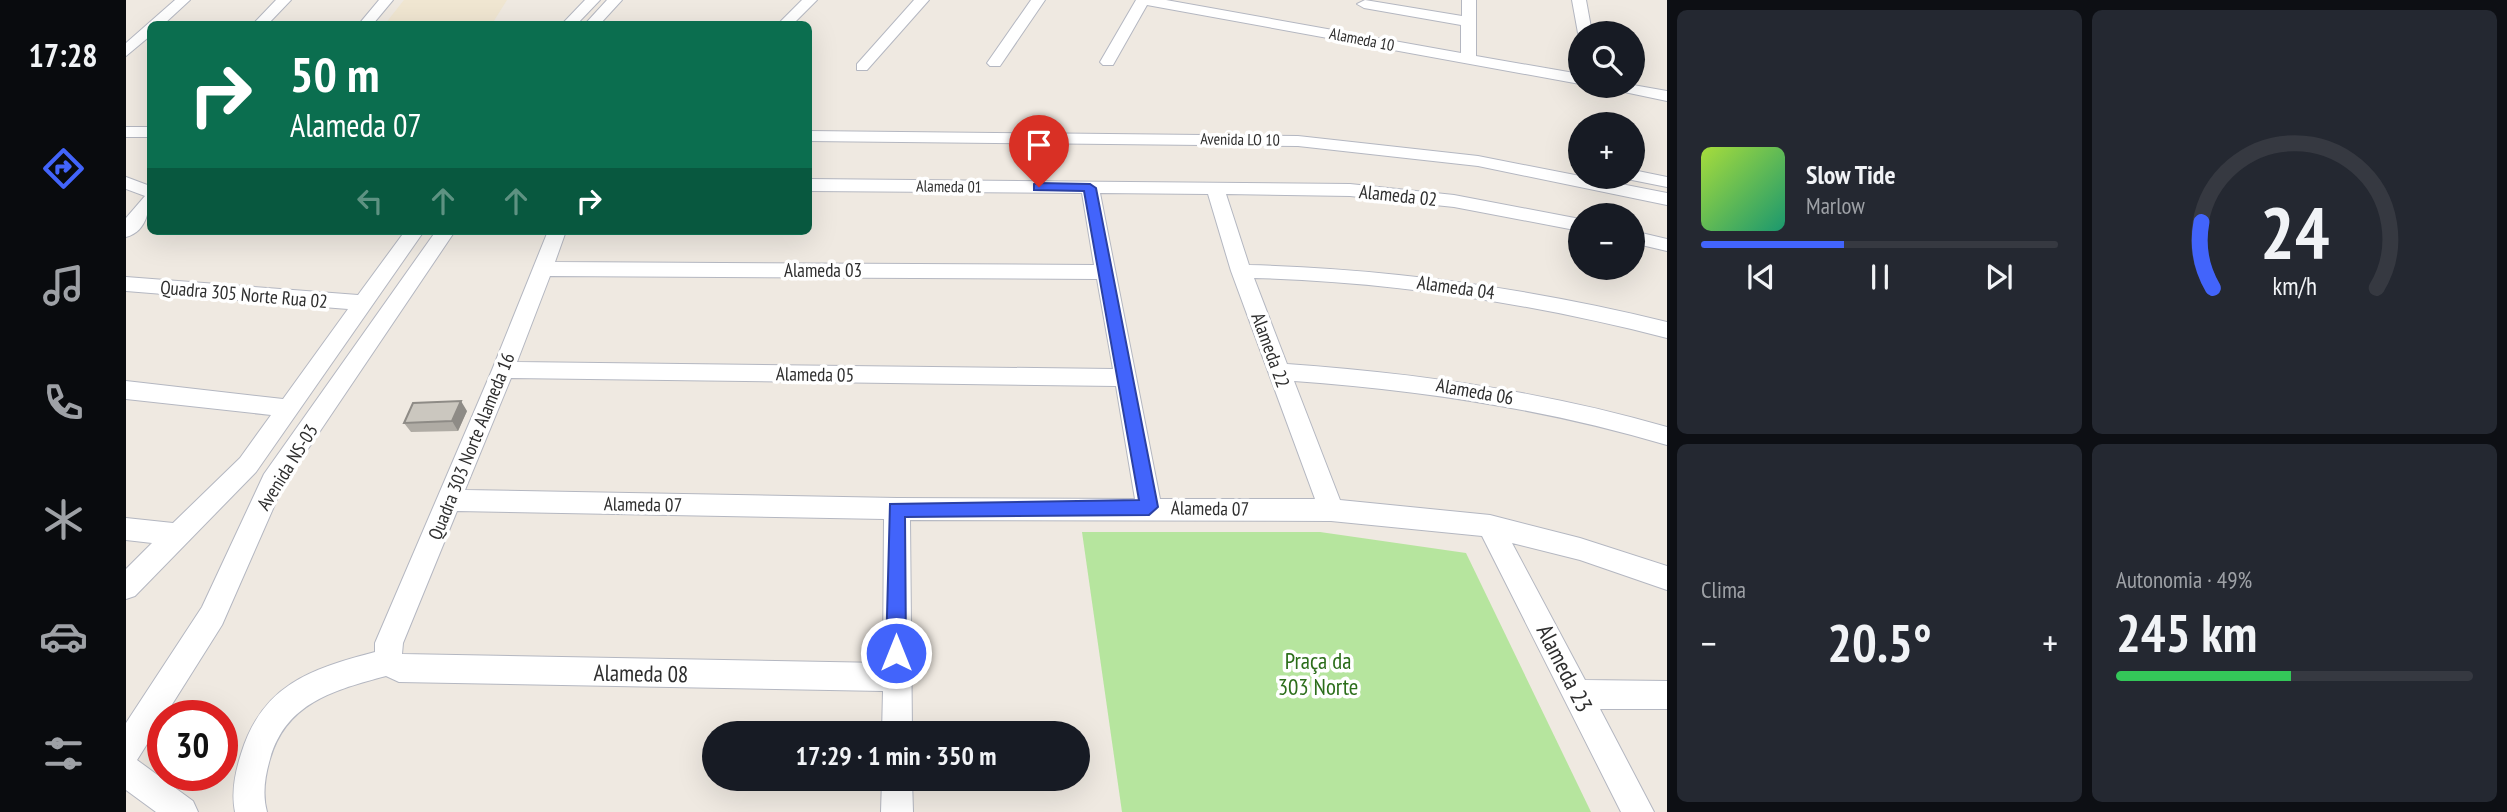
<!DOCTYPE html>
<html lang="pt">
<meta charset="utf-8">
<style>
:root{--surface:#171b24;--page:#242831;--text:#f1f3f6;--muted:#9ea1a6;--line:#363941;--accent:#4264fb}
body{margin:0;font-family:"PT Sans Narrow",sans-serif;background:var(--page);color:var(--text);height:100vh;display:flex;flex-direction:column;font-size:26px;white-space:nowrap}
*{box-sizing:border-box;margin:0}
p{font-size:23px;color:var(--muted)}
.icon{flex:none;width:38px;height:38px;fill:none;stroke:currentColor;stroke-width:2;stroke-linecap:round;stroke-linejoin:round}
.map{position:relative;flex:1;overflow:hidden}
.panel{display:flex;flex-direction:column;gap:10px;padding:10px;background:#0d0f14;width:840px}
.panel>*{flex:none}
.hud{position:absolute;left:21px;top:21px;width:665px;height:214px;border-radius:10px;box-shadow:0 7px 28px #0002;background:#0b6e4f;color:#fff;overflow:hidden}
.buttons{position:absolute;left:1442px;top:21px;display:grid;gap:14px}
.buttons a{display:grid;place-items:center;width:77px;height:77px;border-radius:50%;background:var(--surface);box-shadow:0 7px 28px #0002;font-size:35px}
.speed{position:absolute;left:21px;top:700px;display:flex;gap:14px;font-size:35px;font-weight:700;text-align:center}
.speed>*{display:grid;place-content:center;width:91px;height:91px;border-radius:50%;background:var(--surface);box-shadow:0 7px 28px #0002;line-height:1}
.speed .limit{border:10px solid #d22;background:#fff;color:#111}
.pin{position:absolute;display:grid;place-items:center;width:60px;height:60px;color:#fff;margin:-72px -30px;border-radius:50% 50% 50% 0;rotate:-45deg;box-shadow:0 0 7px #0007}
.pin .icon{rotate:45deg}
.me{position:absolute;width:77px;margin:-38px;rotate:0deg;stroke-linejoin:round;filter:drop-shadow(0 0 5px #0008)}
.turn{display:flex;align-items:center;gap:24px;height:147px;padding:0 28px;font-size:32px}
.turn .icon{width:91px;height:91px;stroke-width:2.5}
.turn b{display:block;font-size:49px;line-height:60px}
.lanes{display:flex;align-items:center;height:66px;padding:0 28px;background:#0003;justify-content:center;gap:35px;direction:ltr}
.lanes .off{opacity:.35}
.big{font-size:52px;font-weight:700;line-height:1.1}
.panel .card{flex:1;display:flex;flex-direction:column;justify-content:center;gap:10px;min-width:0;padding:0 24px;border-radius:10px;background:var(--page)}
.panel .dial{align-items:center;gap:0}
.dial svg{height:182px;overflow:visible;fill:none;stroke:var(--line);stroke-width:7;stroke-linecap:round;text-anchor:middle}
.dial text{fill:var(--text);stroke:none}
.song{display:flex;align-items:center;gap:21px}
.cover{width:84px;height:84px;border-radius:10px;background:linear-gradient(135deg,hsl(80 70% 55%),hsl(160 70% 35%))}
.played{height:7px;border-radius:4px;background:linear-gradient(90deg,var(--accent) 40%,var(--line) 40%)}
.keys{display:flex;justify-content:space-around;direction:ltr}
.heat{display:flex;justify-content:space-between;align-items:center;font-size:38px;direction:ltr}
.charge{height:10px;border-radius:5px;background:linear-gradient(90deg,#34c759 49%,var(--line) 0)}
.panel .tiles{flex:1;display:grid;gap:10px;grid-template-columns:repeat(2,1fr)}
.trip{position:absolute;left:576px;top:721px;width:388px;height:70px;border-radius:35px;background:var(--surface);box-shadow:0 7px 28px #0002;font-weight:700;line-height:70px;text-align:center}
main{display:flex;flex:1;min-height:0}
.tab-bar{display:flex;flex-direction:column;width:126px;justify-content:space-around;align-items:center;background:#090b0e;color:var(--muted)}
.tab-bar .icon{width:49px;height:49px}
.tab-bar .active{color:var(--accent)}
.tab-bar b{font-size:32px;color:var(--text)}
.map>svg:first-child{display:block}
.education{fill:#f0e6d1}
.green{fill:#b6e59e}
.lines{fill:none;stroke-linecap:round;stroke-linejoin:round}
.minor-casing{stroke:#b4b7c1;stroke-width:2}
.minor{fill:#fff;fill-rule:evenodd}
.wall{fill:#afaba4}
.shaded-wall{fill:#8e8b86}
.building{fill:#cbc7bf;stroke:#8e8b86;stroke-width:2}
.route{fill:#4264fb;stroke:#2b41a3;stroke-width:2}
.labels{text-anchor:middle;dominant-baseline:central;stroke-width:7;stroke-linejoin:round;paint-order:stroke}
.far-street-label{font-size:16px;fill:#2e2e2e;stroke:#fff}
.street-label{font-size:19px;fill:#2e2e2e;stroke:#fff}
.near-park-label{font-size:23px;fill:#2c6e1b;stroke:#fff}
.near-street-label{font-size:23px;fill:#2e2e2e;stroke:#fff}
</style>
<main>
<nav class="tab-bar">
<b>17:28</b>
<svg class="icon active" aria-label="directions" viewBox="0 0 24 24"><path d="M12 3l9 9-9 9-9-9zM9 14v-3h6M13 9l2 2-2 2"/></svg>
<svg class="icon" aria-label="music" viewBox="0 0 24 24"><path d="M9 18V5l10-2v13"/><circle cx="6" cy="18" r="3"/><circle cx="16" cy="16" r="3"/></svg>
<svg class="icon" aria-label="phone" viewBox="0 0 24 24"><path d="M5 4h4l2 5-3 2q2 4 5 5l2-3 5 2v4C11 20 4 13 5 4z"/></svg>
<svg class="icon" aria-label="climate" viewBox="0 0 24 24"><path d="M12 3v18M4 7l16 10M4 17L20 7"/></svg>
<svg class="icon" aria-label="car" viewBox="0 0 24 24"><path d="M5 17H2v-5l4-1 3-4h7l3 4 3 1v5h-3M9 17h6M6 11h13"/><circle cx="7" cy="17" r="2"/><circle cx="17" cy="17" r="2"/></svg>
<svg class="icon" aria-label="filters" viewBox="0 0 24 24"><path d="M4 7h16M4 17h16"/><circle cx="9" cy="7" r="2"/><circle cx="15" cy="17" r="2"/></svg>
</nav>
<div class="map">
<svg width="1541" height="812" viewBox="0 0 1541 812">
<rect width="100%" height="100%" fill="#efe9e1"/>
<path class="education" d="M278,0H381L366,24H259Z"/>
<path class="green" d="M956,532H1194L1340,553L1465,812H996Z"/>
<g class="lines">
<defs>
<path id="minor" d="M49,0H64L38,24H24V36L0,56V43Z
M150,0H165L142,24H127Z
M253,0H267L247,24H233Z
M459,0H474L451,24H436Z
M481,0H496L474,24H459Z
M676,0H691L667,24H652Z
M788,0H803L741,70H731V64Z
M905,0H919L874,66H864L861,63Z
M1010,0H1040L1335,53V25L1238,8L1231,4L1239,0L1336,16V0H1350V56L1454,74V84L1021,5L987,65H977L974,62Z
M1446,0H1460L1466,33H1454V36L1452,33Z
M1507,85L1541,91V101L1484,89L1482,86Z
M0,127H24V137H0Z
M682,131L1172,136L1352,156L1541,193V205L1352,166L1172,146L682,141Z
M1507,170L1541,177V187L1501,179L1499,177H1507Z
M0,177L24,186C24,205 23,231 0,237V218L19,196L0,189Z
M682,179L1224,184L1328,195L1454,219V231L1328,207L1224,196L1100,194L1123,265C1265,269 1403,288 1541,322V338C1405,303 1268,282 1128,278L1161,364C1290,373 1416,391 1541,427V445C1419,409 1295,390 1168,381L1214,500L1364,515L1454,538L1541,566V590L1454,560L1386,543L1459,680L1541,681V709H1474L1528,812H1495L1356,536L1205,521L784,520L786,733H756L757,691L273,682L260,676C209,690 160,702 144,759C139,776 136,794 141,812H109C105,792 109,773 115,754C136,685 184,669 249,652V643L366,370L422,231H440L429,262L968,265L956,193L682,191ZM974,193L1082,194L1105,271L1189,499H1034ZM424,276L971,279L987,369L391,362ZM385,378L990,386L1009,499L771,498L339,490ZM331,511L758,519L757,663L276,654L277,643Z
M279,231H298L130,472L9,596L0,599V569L26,543L0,540V518L47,523L114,458L145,415L0,399V381L157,399L222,309L0,291V277L232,295Z
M310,231H329L157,486L96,625L11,760L67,801L72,812H30L0,790V723L76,607L138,474Z
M1507,231L1541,239V251L1507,243Z
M756,779H786L787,812H755Z"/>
</defs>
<use href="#minor" class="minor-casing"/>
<use href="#minor" class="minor"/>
</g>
<path class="wall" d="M341,411L332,431L285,432L278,423Z"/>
<path class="shaded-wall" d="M683,79L685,93L682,107V84Z
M335,401L341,411L332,431L326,421Z"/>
<path class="building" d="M335,401L326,421L278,423L287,403Z"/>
<path class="route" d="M913,183L964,184L970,188L1032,507L1023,515L779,517L780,653L777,660L770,663L763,660L760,653L764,504L1013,500L958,191L908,190V184Z"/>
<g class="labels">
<g class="far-street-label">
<text transform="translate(1236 39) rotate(11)">Alameda 10</text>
<text transform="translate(1114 139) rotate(1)">Avenida LO 10</text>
<text transform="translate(823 186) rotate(1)">Alameda 01</text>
</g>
<g class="street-label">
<text transform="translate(1272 195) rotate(6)">Alameda 02</text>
<text x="697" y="270">Alameda 03</text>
<text transform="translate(1330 287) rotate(8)">Alameda 04</text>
<text transform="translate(118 294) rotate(5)">Quadra 305 Norte Rua 02</text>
<text transform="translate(1145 350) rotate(70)">Alameda 22</text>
<text transform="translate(689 374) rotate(1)">Alameda 05</text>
<text transform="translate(1349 391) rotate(10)">Alameda 06</text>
<text transform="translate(345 446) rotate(-68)">Quadra 303 Norte Alameda 16</text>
<text transform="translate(161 467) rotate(-58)">Avenida NS-03</text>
<text transform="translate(517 504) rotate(1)">Alameda 07</text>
<text transform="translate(1084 508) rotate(1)">Alameda 07</text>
</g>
<g class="near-park-label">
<text x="1192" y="660">Praça da<tspan x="1192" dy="26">303 Norte</tspan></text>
</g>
<g class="near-street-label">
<text transform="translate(1439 668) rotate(63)">Alameda 23</text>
<text transform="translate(515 673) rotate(1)">Alameda 08</text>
</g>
</g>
</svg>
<div class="buttons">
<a><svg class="icon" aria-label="search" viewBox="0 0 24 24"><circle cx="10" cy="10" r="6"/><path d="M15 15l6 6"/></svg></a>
<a>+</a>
<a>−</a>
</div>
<div class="speed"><div class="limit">30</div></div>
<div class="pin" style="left:913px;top:187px;background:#d93025"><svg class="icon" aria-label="arrive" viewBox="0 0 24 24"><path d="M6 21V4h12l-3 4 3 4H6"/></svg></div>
<svg class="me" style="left:770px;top:653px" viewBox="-20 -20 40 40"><circle r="17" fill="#4264fb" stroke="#fff" stroke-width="3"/><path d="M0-11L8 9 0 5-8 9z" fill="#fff"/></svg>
<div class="trip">17:29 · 1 min · 350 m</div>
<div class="hud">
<div class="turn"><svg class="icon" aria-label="right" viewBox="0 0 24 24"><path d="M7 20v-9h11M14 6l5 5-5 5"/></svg><div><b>50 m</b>Alameda 07</div></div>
<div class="lanes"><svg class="icon off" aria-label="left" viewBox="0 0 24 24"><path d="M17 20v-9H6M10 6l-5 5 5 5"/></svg><svg class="icon off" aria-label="ahead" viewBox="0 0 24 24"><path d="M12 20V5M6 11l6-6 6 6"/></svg><svg class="icon off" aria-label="ahead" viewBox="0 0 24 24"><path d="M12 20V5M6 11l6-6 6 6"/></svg><svg class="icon" aria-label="right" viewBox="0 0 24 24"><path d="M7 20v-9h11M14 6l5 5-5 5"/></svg></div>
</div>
</div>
<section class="panel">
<div class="tiles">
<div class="card">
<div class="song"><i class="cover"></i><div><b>Slow Tide</b><p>Marlow</p></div></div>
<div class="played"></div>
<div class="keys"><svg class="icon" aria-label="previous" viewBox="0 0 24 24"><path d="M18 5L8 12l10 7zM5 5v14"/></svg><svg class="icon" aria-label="pause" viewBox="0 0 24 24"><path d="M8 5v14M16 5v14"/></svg><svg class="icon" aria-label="next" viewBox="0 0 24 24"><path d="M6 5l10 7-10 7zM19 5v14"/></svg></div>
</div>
<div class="card dial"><svg viewBox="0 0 100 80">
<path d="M14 69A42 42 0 1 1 86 69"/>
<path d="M14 69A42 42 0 0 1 9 40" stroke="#4264fb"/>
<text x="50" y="56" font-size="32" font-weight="700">24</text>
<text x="50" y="72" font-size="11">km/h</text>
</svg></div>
<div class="card"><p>Clima</p>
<div class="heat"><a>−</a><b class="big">20.5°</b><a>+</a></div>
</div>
<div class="card"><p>Autonomia · 49%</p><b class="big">245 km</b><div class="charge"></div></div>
</div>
</section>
</main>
